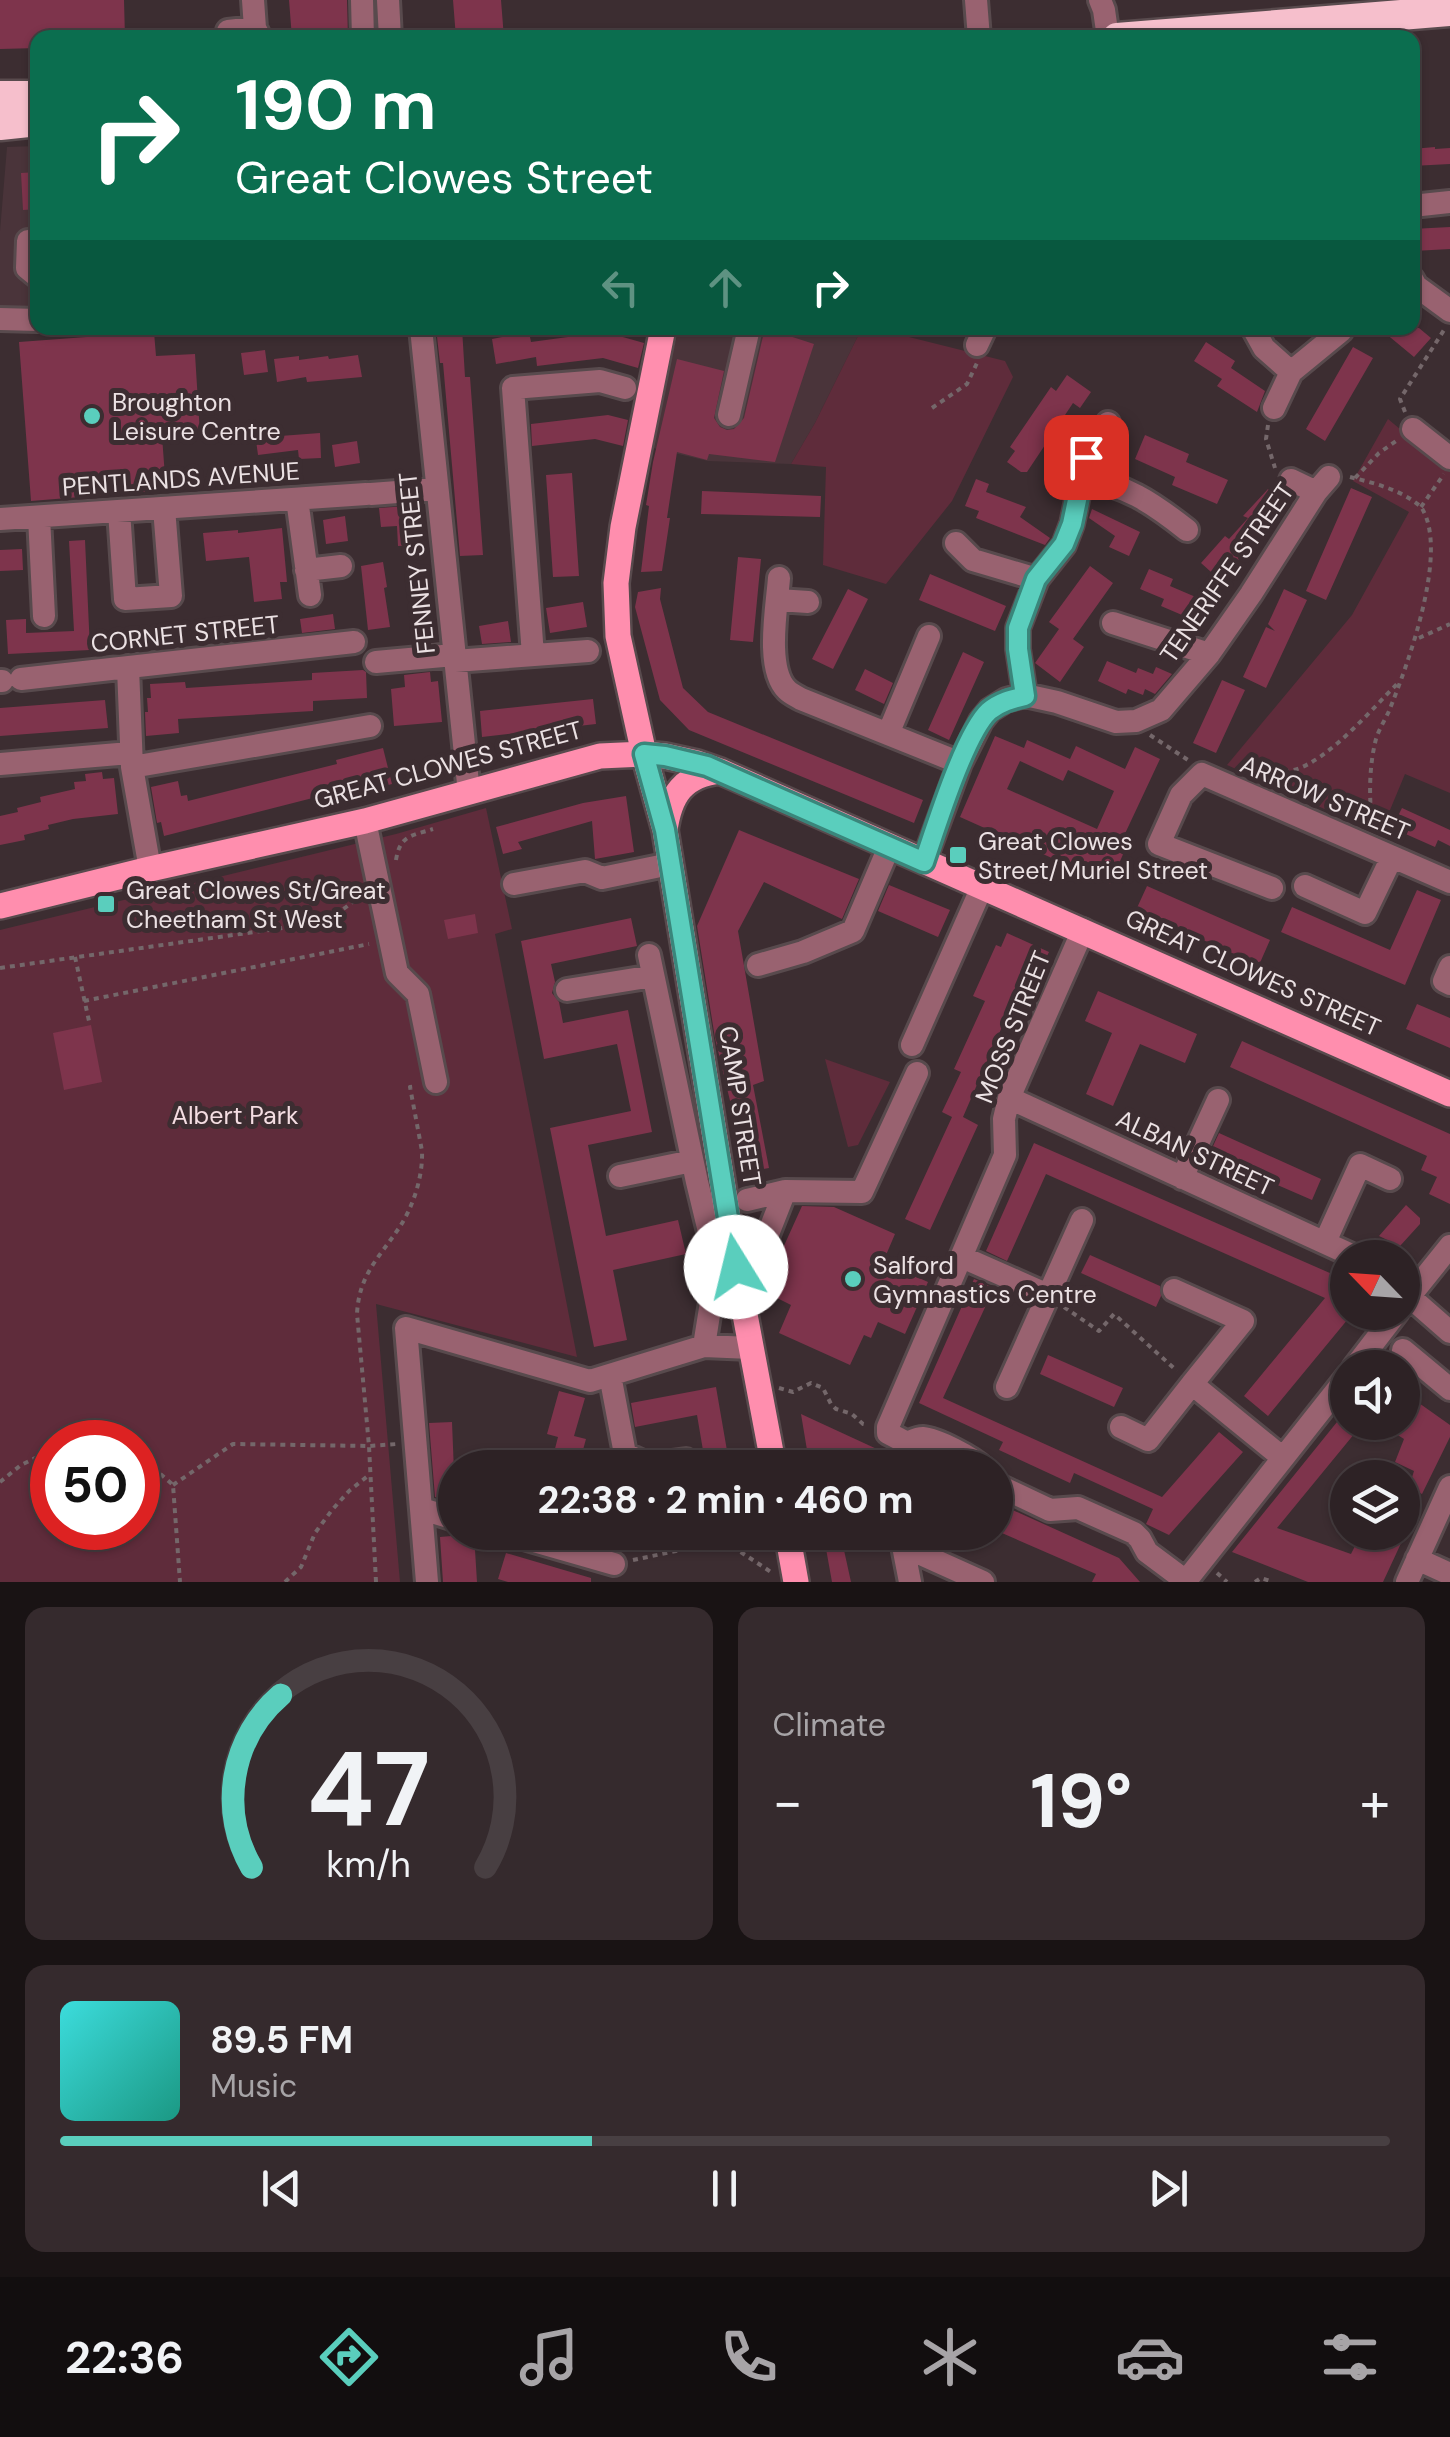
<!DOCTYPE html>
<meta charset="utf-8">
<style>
:root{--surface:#2d2225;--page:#352a2d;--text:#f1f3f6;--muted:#a7a4a7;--line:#483f42;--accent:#5acebd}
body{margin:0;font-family:"DM Sans",sans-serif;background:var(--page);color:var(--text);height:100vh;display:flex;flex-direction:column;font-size:38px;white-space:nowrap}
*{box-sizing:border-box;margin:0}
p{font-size:32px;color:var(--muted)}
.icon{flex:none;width:55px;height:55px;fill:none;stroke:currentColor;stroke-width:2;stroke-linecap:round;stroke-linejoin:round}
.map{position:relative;height:1582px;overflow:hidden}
.sheet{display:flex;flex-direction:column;gap:25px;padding:25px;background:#191314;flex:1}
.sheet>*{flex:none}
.banner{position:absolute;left:30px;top:30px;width:1390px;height:305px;border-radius:20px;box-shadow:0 2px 8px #0004,0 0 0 2px var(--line);background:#0b6e4f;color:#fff;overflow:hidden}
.needle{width:65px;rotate:295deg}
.fabs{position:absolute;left:1330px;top:1240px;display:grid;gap:20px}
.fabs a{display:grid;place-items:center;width:90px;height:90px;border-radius:50%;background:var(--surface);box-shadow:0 2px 8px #0004,0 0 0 2px var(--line);font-size:50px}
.speed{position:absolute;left:30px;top:1420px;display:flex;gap:20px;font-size:50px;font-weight:700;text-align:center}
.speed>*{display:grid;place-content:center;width:130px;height:130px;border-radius:50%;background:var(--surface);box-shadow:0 2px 8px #0004,0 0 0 2px var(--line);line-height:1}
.speed .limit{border:15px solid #d22;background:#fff;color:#111}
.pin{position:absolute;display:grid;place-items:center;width:85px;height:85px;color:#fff;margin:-42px;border-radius:20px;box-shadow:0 5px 15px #0006}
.me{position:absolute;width:110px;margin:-55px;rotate:351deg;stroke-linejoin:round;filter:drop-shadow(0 0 8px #0008)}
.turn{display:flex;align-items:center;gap:35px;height:210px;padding:0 40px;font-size:45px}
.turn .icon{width:130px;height:130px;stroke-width:2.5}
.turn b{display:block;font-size:70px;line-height:85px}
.lanes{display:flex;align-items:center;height:95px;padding:0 40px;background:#0003;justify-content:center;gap:50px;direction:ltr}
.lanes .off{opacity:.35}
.big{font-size:75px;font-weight:700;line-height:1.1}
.sheet .card{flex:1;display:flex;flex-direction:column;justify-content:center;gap:15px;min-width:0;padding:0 35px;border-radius:20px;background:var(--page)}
.sheet .dial{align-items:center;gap:0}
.dial svg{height:260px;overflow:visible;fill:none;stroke:var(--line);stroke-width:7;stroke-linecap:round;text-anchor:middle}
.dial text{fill:var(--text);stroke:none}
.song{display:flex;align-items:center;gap:30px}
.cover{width:120px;height:120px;border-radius:15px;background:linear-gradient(135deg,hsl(180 70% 55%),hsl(170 70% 35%))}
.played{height:10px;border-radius:5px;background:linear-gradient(90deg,var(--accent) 40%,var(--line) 40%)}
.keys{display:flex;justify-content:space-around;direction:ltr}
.heat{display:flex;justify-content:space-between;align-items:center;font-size:55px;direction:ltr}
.sheet .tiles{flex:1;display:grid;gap:25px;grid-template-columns:1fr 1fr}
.card:last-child{grid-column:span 2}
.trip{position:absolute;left:438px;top:1450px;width:575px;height:100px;border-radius:50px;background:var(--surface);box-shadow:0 2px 8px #0004,0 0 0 2px var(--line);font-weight:700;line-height:100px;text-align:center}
.dock{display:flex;height:160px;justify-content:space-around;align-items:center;background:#120e0f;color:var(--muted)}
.dock .icon{width:70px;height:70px}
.dock .on{color:var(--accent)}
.dock b{font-size:45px;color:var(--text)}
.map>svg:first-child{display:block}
.built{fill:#4a343a}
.green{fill:#5f2c3b;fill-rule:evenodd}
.building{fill:#7e344c;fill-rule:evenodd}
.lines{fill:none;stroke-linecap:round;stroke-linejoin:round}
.minor-casing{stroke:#584a4d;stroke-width:28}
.major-casing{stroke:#584a4d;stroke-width:30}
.highway-casing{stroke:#584a4d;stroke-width:35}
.path{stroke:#74676a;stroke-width:4;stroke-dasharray:5 5;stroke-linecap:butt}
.minor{stroke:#996270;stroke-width:22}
.major{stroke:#ff8eae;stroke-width:25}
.highway{stroke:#f6bfcc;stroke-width:30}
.route-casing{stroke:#3a867b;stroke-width:25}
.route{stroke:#5acebd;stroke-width:18}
.poi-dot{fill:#5acebd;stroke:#3c2d31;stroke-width:4}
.labels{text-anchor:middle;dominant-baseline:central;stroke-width:10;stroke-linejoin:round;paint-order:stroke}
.poi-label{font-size:25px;fill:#ebe1e3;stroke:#3c2d31;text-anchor:start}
.street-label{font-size:25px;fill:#ebe1e3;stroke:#3c2d31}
.park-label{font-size:25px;fill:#f4dde2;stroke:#3c2d31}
</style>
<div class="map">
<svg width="1450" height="1582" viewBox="0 0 1450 1582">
<rect width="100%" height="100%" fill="#3c2d31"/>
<path class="built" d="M37,146V309H0V231L7,147Z
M679,328H878L858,336L815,423L791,464L708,461L649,447Z"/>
<path class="green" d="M877,329L1005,361L1013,377L952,501L886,584L823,565L826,467L791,464L815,423L858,336Z
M1388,419L1450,471V793L1405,774L1380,834L1227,765L1352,615L1409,512L1353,481Z
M486,808L512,929L495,934L577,1357L376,1304L400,1582H0V930L396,834ZM52,1442H138V1528H52Z
M825,1059L890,1082L858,1145L848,1147Z"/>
<path class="building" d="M0,0H124L125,38H38V48L0,49Z
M289,0H347L348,38H292Z
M453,0H501L504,38H456Z
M1435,147V149L1450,148V164L1412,166V149Z
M38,172V209L23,210L21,173Z
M1450,227V249L1414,251L1412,229Z
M436,328H462L465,377H470L483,555L460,556L443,363H440Z
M1379,328H1419L1431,338L1414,357Z
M768,329L814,344L775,462L709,454L707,460L677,452L667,518H670L662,571L641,572L649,506L646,505L653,462L677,359L724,371L714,418L720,427L727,430L734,429L744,418L764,332Z
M154,332L156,356L195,354L200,434L162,436L166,490L31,501L19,342Z
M529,332L531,342L605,332L644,343L638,368L603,358L537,366L536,357L496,364L492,339Z
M1206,342L1235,361L1231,368L1265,391L1257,412L1217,386L1222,379L1194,361Z
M1353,347L1373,358L1325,441L1306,429Z
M265,350L268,372L244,375L241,353Z
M358,355L362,377L307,382L306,377L277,382L274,359L299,356V360L328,356L329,359Z
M1067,375L1091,392L1080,408L1073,403L1027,472H1021L1007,462L1015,451L1010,447L1051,387L1056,391Z
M608,415L628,420L623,446L595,439L532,446L531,424Z
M280,430V436L320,433L321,458L299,459L298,450L258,455L255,433Z
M1145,435L1189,454L1186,462L1228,480L1217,504L1172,485L1175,477L1135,459Z
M357,441L360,463L335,467L332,445Z
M572,473L579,576L553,577L546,475Z
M976,479L989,484L986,492L1026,507L1020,517L1050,538L1045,545L976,518L979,511L965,506Z
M1351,488L1372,497L1326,600L1306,591Z
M1268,489L1283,503L1261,528L1265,531L1220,580L1201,563L1225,536L1229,539L1248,518L1243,516Z
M702,491L821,496L820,517L701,514Z
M421,505L423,545L398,546L397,526L381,527L379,508Z
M1092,509L1140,532L1129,556L1109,547L1115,536L1089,518Z
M345,516L348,541L326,544L323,520Z
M282,528L287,582H280L282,599L254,602L249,557L206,561L203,533L238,530V533Z
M85,540L90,650L8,654L6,620L26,619V633L74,631L69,541Z
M22,549L23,570L0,571V550Z
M738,557L761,559L753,642L730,640Z
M383,562L387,587L384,588L390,627L368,630L361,566Z
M1090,566L1113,583L1073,639L1084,647L1060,682L1035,663L1059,629L1049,622Z
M1149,569L1173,579L1170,586L1212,604L1203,624L1161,606L1164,599L1140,589Z
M930,574L1006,606L995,631L919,600Z
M661,588L660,599L683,688L708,712L923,800L914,823L689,730L660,700L635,607L638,592Z
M848,589L868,599L833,669L812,659Z
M1284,589L1307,600L1266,688L1243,677L1266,627L1275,631L1268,624Z
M583,602L587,627L550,633L546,608Z
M262,613L265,637L238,640L235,616Z
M333,614L335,629L302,633L300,619Z
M508,621L511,642L482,644L479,626Z
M963,652L984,662L949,740L928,730Z
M1107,661L1136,673L1138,668L1153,674L1156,667L1172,674L1155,694L1145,689L1143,695L1128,689L1126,694L1098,681Z
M865,669L893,683L884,704L855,690Z
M363,670L366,672L367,698L313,701V711L178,719L179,733L146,736L145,712H148L147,698H151L150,684L185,682L186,688L312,680V673Z
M430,672L431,682L438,681L442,722L394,726L391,689L405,687L404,675Z
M1222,680L1245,690L1216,753L1193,743Z
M593,699L596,724L482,737L480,711Z
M105,700L108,728L0,736V708Z
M995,736L1024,748L1027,740L1070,759L1076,746L1125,769L1135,747L1160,759L1122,840L1128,843L1110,884L960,817ZM1020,761L1063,781L1068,770L1114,791L1097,829L1007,789Z
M383,748L392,784L345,796L344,790L164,836L161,822L157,823L151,787L178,781L181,796L187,795L188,801L337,764L336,760Z
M102,772L103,779L114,778L118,814L73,819L48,825L49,829L24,835L25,840L0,845V816L18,812L17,808L41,802L40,797L75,789L74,782L86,781L85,774Z
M626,796L634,852L595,859L592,821L518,842L522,849L503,854L496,827L583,803Z
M1402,808L1450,830V846L1438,840L1435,847L1392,828Z
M739,830L859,879L842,919L764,882L738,931L764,1081L753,1085L769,1168L747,1172L715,1038L697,926Z
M889,885L950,910L938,937L878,911Z
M1147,886L1270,940L1259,965L1136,910Z
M1417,890L1441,900L1405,985L1281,932L1292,907L1390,950Z
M475,914L478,933L448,939L444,920Z
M631,918L637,946L551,964L555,982L552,993L559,1002L563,1023L628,1010L652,1132L588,1145L606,1236L678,1220L686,1254L613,1270L627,1340L594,1347L550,1128L631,1111L617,1044L544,1059L521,941Z
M1007,933L1049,952L1043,964L1049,967L1024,1021L1008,1013L963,1117L978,1125L930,1230L905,1219L952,1117L942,1112L961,1072L954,1069L985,1001L973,996L996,945L1001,947Z
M1098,991L1197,1034L1185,1063L1140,1044L1113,1106L1086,1094L1112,1033L1085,1021Z
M1417,1004L1450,1018V1048L1406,1029Z
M91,1025L102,1082L64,1090L53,1033Z
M1242,1041L1450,1134V1204L1429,1194L1437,1177L1421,1170L1427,1156L1230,1067Z
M1219,1133L1321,1179L1312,1200L1209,1155Z
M1034,1143L1348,1281V1319L1268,1416L1244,1396L1325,1298L1046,1174L1007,1261L986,1251Z
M1406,1205L1420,1218V1224L1400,1246L1379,1236Z
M802,1206L834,1207L895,1234L883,1262L928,1282L905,1334L878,1322L871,1338L864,1335L850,1365L779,1333L791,1305L777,1298L787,1276L773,1270Z
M1090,1255L1160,1286L1161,1296L1156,1307L1081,1273Z
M974,1279L994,1288L943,1398L1162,1497L1219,1432L1243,1452L1169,1535L1146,1524L1153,1509L1074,1473L1070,1483L999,1450L1003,1442L919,1403Z
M1048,1355L1123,1388L1114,1407L1040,1374Z
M716,1387L730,1468H706L697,1415L635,1427L631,1403Z
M559,1391L585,1398L574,1436L586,1439L578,1468H550L558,1437L547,1434Z
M1402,1391L1450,1425V1437L1422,1494L1409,1487L1414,1471L1395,1462L1404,1439L1377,1422H1402Z
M801,1414L918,1468H852L824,1455L826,1468H810Z
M452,1422L455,1497L439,1498L435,1497L429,1423Z
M1337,1422H1364L1277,1528L1351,1554L1362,1532L1382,1541L1386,1532H1390L1403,1539L1383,1582H1308L1232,1552Z
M995,1502L1119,1558L1140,1582H1092L1096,1574L995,1530Z
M823,1532H840L851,1582H832Z
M474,1534L477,1582H443L440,1537Z
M506,1553L591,1578V1582H508L498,1579Z"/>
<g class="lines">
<defs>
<path id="minor" d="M253,0L255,28L260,38
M362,0L363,38
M388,0L390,38
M976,0L979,38
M1100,0L1104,10L1108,38
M228,38V31L255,28
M1412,206L1450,202
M38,241H28L27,268L38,277
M1412,279L1416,286L1450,311
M0,319L38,320
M421,328L469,793
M1253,328L1264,348L1291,372L1341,331
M977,345L985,328
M1274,408L1291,372
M729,415L749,328
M1413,429L1450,458
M1080,476C1128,487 1149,500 1187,530
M1291,480L1316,492
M371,494L437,489
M297,499L310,595
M119,511L125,599L171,596L164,508
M39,517L44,616
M0,519L366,494
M956,543L973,560L1037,579
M306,570L341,566
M779,578C777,606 765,669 787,690C791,694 796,696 801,699L960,763
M778,600L808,602
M1113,623L1209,654
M533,655L513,388L600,381L625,388
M455,661L588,651
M376,662L454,655
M128,668L132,767L150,869
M21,679L354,642
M0,681H2
M1025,695L1018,649V628L1037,579L1064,545L1072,524L1086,457L1108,423
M888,734L929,636
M0,764L130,753
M132,767L370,726
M365,821L397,973L418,994L436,1082
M924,861L960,763L981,721L990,710L1006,700L1025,695L1057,702L1116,722L1136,721L1161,710L1209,654L1251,594L1316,492L1329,477
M514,884L585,871L602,878L670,864
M1305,886L1365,913L1392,857
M1272,888L1159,844L1181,795L1202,774L1450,882
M649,955L697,1182L717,1265L704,1346
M758,965L803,952L853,931L889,847
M1450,967L1444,981L1450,984
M567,990L653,976
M912,1045L982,887
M1009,1098L1358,1258
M620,1176L692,1161
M1182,1178L1218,1100
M785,1191L862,1192L917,1073
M1325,1242L1360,1165L1390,1179
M962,1257L1048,1295
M736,1267L757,1262L785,1191L747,1200
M1174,1290L1243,1321L1192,1384L1283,1458
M1410,1297L1450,1332
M1402,1306L1450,1246
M1403,1350L1450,1389
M1354,1368L1397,1312
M610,1375L625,1454L649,1465L686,1460
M1007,1387L1082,1220
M1121,1427L1148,1440L1192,1384
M983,1468C973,1458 937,1439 923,1438C917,1438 912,1441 907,1443L888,1433V1427L1005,1155L1004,1119L1009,1098L1083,930
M995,1484L1050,1510L1078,1508L1134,1533L1140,1539L1147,1552L1186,1581
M422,1509L455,1519
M503,1532L614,1564
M1417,1559L1450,1574
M427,1582L406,1328L590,1381L704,1346L751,1348
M910,1582L903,1546L983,1582
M1185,1582L1348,1376
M1407,1582L1450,1487"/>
<path id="major" d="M663,328L623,527L616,583L618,636L644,754L665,830L736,1267L774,1468
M665,830C670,795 683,775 720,771
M0,906L150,869L365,821L600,756L644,754L665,756L697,763L720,771L1450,1094
M787,1532L796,1582"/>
<path id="highway" d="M1117,38L1450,11
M0,96H38
M0,125L38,121"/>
</defs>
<use href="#minor" class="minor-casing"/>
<use href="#major" class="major-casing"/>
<use href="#highway" class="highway-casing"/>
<path class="path" d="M932,408L967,384L977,363
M1405,412L1400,399L1444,330
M1268,425L1266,439L1275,468
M1350,477C1374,483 1402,490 1421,507C1450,550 1408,664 1389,711C1385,720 1379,729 1376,739C1369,766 1369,796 1372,824
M1355,478L1379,453L1396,441
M1421,507L1444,474
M1419,638L1450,624
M1150,735L1188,760
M1254,773C1267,772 1281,774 1294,770C1329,760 1371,710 1397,684
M396,860C400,835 411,836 433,829
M75,957L89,1021
M0,968L311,924C330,918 345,910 359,896
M84,1001L369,944
M1064,1307L1099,1331L1114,1314L1177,1371
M779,1388L793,1392L811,1383L823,1388L831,1404L836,1409L852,1414L863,1424L868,1425
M138,1454L173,1485L180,1582
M0,1482L21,1465L52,1450
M173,1485L233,1444L369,1446L397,1444
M724,1541L774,1574
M633,1560L724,1541L730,1532
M1217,1573L1227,1582
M285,1582L301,1567L315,1533L332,1510L349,1491L369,1475
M376,1582L369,1446L357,1314C359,1275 378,1259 399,1228C413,1207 423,1177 422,1151L410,1087L417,1086
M1255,1582L1261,1578L1273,1582"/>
<use href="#minor" class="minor"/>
<use href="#major" class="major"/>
<use href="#highway" class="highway"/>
</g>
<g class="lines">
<defs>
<path id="route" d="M736,1267L665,830L644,754L665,756L707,766L924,862C936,827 965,733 989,711C1000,702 1012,699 1025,696L1018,649V628L1036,579L1064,544L1072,524L1086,457"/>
</defs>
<use href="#route" class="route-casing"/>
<use href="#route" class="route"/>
</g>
<g class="poi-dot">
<circle cx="92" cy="416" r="10"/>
<rect x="948" y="845" width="20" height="20" rx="5"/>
<rect x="96" y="894" width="20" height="20" rx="5"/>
<circle cx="853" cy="1279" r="10"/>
</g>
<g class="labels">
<g class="poi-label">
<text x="112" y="402">Broughton<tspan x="112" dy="29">Leisure Centre</tspan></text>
<text x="978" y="841">Great Clowes<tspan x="978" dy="29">Street/Muriel Street</tspan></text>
<text x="126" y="890">Great Clowes St/Great<tspan x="126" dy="29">Cheetham St West</tspan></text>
<text x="873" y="1265">Salford<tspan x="873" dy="29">Gymnastics Centre</tspan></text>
</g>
<g class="street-label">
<text transform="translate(181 479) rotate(-4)">PENTLANDS AVENUE</text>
<text transform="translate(417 563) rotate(-96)">FENNEY STREET</text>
<text transform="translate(1227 573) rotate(-55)">TENERIFFE STREET</text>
<text transform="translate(185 634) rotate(-6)">CORNET STREET</text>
<text transform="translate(448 765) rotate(-15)">GREAT CLOWES STREET</text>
<text transform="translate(1325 798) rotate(23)">ARROW STREET</text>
<text transform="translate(1253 973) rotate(24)">GREAT CLOWES STREET</text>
<text transform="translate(1013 1027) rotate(-68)">MOSS STREET</text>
<text transform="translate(740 1106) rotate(81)">CAMP STREET</text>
<text transform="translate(1195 1153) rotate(25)">ALBAN STREET</text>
</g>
<g class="park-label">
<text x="235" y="1115">Albert Park</text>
</g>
</g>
</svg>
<div class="fabs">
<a><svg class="needle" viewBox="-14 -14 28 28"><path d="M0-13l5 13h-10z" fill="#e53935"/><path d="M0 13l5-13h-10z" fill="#a7a4a7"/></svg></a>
<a><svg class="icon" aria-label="sound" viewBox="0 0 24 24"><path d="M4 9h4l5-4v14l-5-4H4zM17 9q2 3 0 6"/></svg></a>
<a><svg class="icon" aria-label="layers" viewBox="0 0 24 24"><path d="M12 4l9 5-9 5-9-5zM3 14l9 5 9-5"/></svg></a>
</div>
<div class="speed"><div class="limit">50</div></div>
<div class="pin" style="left:1086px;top:457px;background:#d93025"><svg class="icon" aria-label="arrive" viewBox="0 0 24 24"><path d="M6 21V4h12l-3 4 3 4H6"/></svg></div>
<svg class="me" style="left:736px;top:1267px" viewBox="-20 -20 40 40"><circle r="19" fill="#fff"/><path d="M0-13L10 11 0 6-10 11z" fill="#5acebd"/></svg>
<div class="trip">22:38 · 2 min · 460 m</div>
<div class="banner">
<div class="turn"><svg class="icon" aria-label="right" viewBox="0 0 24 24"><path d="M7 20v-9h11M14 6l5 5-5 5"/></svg><div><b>190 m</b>Great Clowes Street</div></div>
<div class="lanes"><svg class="icon off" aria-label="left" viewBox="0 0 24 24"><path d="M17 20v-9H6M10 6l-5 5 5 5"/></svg><svg class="icon off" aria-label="ahead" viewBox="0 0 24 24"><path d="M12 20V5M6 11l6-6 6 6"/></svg><svg class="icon" aria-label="right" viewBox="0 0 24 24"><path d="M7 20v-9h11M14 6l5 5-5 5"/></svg></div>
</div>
</div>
<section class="sheet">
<div class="tiles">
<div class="card dial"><svg viewBox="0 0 100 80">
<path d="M14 69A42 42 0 1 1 86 69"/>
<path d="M14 69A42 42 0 0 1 23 16" stroke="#5acebd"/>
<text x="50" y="56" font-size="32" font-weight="700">47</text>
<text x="50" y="72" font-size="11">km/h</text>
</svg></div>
<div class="card"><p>Climate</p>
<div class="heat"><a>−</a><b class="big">19°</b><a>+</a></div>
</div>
<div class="card">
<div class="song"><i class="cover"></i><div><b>89.5 FM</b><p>Music</p></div></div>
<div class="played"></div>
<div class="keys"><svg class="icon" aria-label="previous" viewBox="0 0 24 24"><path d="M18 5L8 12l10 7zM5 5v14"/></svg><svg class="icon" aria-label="pause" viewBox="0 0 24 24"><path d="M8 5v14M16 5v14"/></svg><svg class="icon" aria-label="next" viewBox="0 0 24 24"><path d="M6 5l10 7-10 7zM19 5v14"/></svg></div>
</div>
</div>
</section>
<nav class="dock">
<b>22:36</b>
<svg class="icon on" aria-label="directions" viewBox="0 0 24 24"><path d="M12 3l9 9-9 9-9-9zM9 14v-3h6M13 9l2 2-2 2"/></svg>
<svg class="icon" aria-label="music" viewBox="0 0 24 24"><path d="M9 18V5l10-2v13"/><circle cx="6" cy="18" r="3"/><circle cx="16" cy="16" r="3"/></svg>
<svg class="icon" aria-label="phone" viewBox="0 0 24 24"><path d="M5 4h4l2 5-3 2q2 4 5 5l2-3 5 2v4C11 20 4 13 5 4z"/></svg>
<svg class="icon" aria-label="climate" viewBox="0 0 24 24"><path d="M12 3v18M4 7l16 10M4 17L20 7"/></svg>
<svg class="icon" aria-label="car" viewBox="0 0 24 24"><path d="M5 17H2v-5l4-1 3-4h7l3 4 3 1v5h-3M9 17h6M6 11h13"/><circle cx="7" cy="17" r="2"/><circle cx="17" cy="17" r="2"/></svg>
<svg class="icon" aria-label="filters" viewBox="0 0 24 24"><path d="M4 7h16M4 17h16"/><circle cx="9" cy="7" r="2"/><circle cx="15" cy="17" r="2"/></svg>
</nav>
